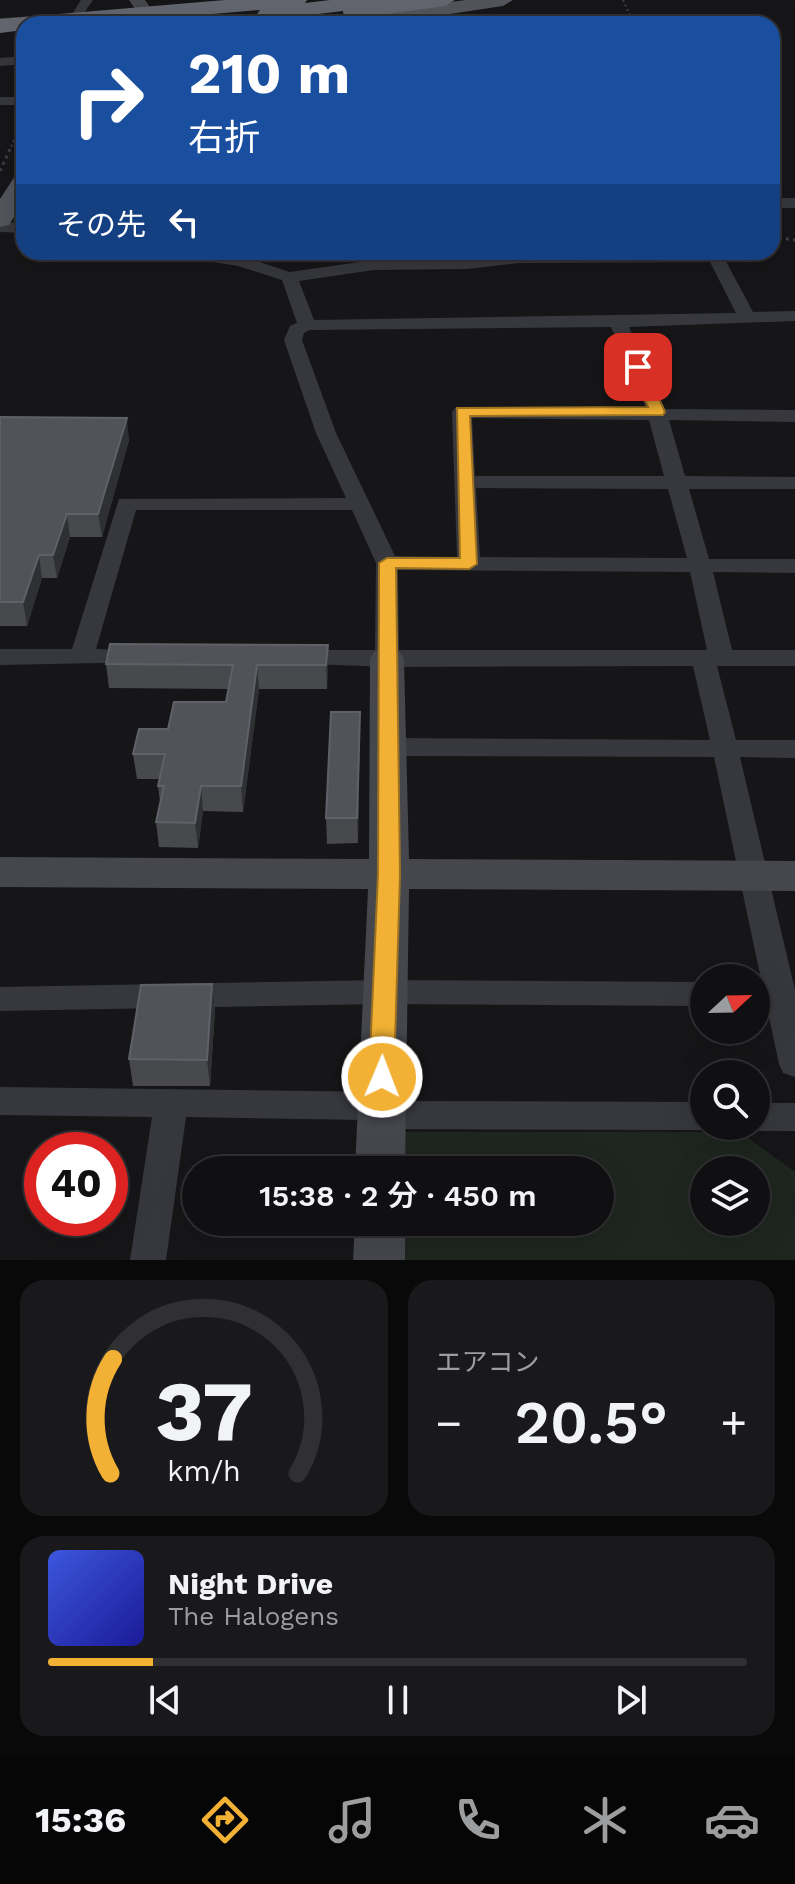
<!DOCTYPE html>
<html lang="ja">
<meta charset="utf-8">
<style>
:root{--surface:#101012;--page:#19191b;--text:#f1f3f6;--muted:#9c9d9f;--line:#303032;--accent:#f2b134}
body{margin:0;font-family:"Work Sans","Noto Sans JP",sans-serif;background:var(--page);color:var(--text);height:100vh;display:flex;flex-direction:column;font-size:30px;white-space:nowrap}
*{box-sizing:border-box;margin:0}
p{font-size:26px;color:var(--muted)}
.icon{flex:none;width:44px;height:44px;fill:none;stroke:currentColor;stroke-width:2;stroke-linecap:round;stroke-linejoin:round}
.map{position:relative;height:1260px;overflow:hidden}
.panel{display:flex;flex-direction:column;gap:20px;padding:20px;background:#09090a;flex:1}
.panel>*{flex:none}
.hud{position:absolute;left:16px;top:16px;width:764px;height:244px;border-radius:24px;box-shadow:0 8px 32px #0002,0 0 0 2px var(--line);background:#1a4fa0;color:#fff;overflow:hidden}
.needle{width:52px;rotate:68deg}
.controls{position:absolute;left:690px;top:964px;display:grid;gap:16px}
.controls a{display:grid;place-items:center;width:80px;height:80px;border-radius:50%;background:var(--surface);box-shadow:0 8px 32px #0002,0 0 0 2px var(--line);font-size:40px}
.speed{position:absolute;left:24px;top:1132px;display:flex;gap:16px;font-size:40px;font-weight:700;text-align:center}
.speed>*{display:grid;place-content:center;width:104px;height:104px;border-radius:50%;background:var(--surface);box-shadow:0 8px 32px #0002,0 0 0 2px var(--line);line-height:1}
.speed .limit{border:12px solid #d22;background:#fff;color:#111}
.pin{position:absolute;display:grid;place-items:center;width:68px;height:68px;color:#fff;margin:-34px;border-radius:16px;box-shadow:0 4px 12px #0006}
.me{position:absolute;width:88px;margin:-44px;rotate:1deg;stroke-linejoin:round;filter:drop-shadow(0 0 6px #0008)}
.turn{display:flex;align-items:center;gap:28px;height:168px;padding:0 40px;font-size:36px}
.turn .icon{width:104px;height:104px;stroke-width:2.5}
.turn b{display:block;font-size:56px;line-height:68px}
.then{display:flex;align-items:center;height:76px;padding:0 40px;background:#0003;gap:16px;font-size:30px}
.big{font-size:60px;font-weight:600;line-height:1.1}
.panel .card{flex:1;display:flex;flex-direction:column;justify-content:center;gap:12px;min-width:0;padding:0 28px;border-radius:24px;background:var(--page)}
.panel .dial{align-items:center;gap:0}
.dial svg{height:208px;overflow:visible;fill:none;stroke:var(--line);stroke-width:7;stroke-linecap:round;text-anchor:middle}
.dial text{fill:var(--text);stroke:none}
.song{display:flex;align-items:center;gap:24px}
.cover{width:96px;height:96px;border-radius:12px;background:linear-gradient(135deg,hsl(230 70% 55%),hsl(240 70% 35%))}
.played{height:8px;border-radius:4px;background:linear-gradient(90deg,var(--accent) 15%,var(--line) 15%)}
.keys{display:flex;justify-content:space-around;direction:ltr}
.heat{display:flex;justify-content:space-between;align-items:center;font-size:44px;direction:ltr}
.panel .tiles{flex:1;display:grid;gap:20px;grid-template-columns:1fr 1fr}
.card:last-child{grid-column:span 2}
.trip{position:absolute;left:182px;top:1156px;width:432px;height:80px;border-radius:40px;background:var(--surface);box-shadow:0 8px 32px #0002,0 0 0 2px var(--line);font-weight:600;line-height:80px;text-align:center}
.dock{display:flex;height:128px;justify-content:space-around;align-items:center;background:#060607;color:var(--muted)}
.dock .icon{width:56px;height:56px}
.dock .selected{color:var(--accent)}
.dock b{font-size:36px;color:var(--text)}
.map>svg:first-child{display:block}
.green{fill:#1e261f;fill-rule:evenodd}
.lines{fill:none;stroke-linecap:round;stroke-linejoin:round}
.path-far1{stroke:#3d3f44;stroke-width:2;stroke-dasharray:2 3;stroke-linecap:butt}
.path{stroke:#3d3f44;stroke-width:3;stroke-dasharray:3 4;stroke-linecap:butt}
.street{fill:#37383d;fill-rule:evenodd}
.secondary{fill:#45474d;fill-rule:evenodd}
.primary{fill:#53555c;fill-rule:evenodd}
.highway{fill:#63666e;fill-rule:evenodd}
.wall{fill:#47494d}
.shaded-wall{fill:#2f3033}
.building{fill:#525359;stroke:#5f6168;stroke-width:2}
.route{fill:#f2b134;stroke:#9d7322;stroke-width:2}
</style>
<div class="map">
<svg width="795" height="1260" viewBox="0 0 795 1260">
<rect width="100%" height="100%" fill="#161618"/>
<path class="green" d="M404,1132H740L795,1172V1260H404V1222H600V1170H404ZM704,1170H756V1222H704Z"/>
<g class="lines">
<path class="path-far1" d="M623,0L634,24
M9,151L24,120"/>
<path class="path" d="M0,171L10,149
M772,237L795,240"/>
<path class="street" d="M81,0H93L80,19L0,26V18L72,14Z
M24,56V64L0,66V58Z
M0,97H24V105H0Z
M772,198H795V208H772Z
M0,222L24,223V233L0,232Z
M174,252H215L241,256L290,272L374,260L468,259L519,253L721,252L753,312L795,311V321L629,327L665,409L795,410V422L669,420L685,476L795,477V489H689L709,559H795V573L713,572L732,650H795V666H717L736,740H795V758L740,757L795,990V1077L783,1073L779,1064L714,757L388,756L379,753L375,747L379,741L388,738L710,740L693,666L387,667L288,663L285,658L288,653L297,650H375L376,563L352,510H136L96,649L150,652L153,657L150,662L0,665V649H72L119,499L346,498L316,433L284,340L290,326L297,323L282,280L238,266L182,257ZM710,262L736,313L314,320L299,281L374,270L468,269L519,263ZM611,327L646,408H455L452,412L457,557L395,556L336,433L302,340L304,333L310,330ZM472,418L649,420L664,476H475ZM476,488L668,489L687,558L480,557ZM398,570L690,572L707,650H399Z
M383,980L704,982V1006L383,1004L0,1011V987Z
M0,1087L381,1092L393,1096L395,1101L704,1102V1126H716L704,1130L381,1129L369,1125L367,1120L186,1117L166,1260H130L152,1117L0,1115Z
M756,1103H795V1131H756L744,1127L756,1126Z"/>
<path class="secondary" d="M129,0H145L159,21L157,24H145Z
M387,648L399,651L404,659L409,859L795,861V891L409,889L405,1170H355L368,889L0,887V857L369,859L370,659L375,651Z
M355,1222H405V1260H353Z"/>
<path class="primary" d="M465,0H513L503,6L383,24H334L344,18Z
M24,173V201L9,225L0,227V199L15,176Z"/>
<path class="highway" d="M225,0H307L305,3L330,0H455L445,6L352,19L344,18L343,11L268,20L260,19L257,14L260,10L97,24H24V30L0,33V19Z"/>
</g>
<path class="wall" d="M0,417L129,440L102,537H70L57,578H42L27,626H0Z
M328,645L327,689H259L243,812L203,811L198,848L159,847L156,822L160,802L158,786L160,779H137L133,754L168,729L226,702L229,689L109,688L106,664Z
M360,712L358,843L327,844L326,818Z
M212,984L215,1010L210,1086H133L129,1059Z"/>
<path class="shaded-wall" d="M127,418L129,440L102,537L98,514Z
M67,514L70,537L57,578L53,555Z
M39,555L42,578L27,626L23,602Z
M328,645V669L327,689L326,665Z
M257,665L259,689L243,812L241,786Z
M360,712V737L358,843L357,818Z
M201,786L203,811L198,848L195,823Z
M212,984L215,1010L210,1086L207,1060Z"/>
<path class="building" d="M0,417L127,418L98,514H67L53,555H39L23,602H0Z
M110,644L328,645L326,665H257L241,786H201L195,823L156,822L164,786H158L165,754H133L139,729H168L174,702H226L233,665L106,664Z
M331,712H360L357,818H326Z
M212,984L207,1060L129,1059L141,985Z"/>
<path class="route" d="M638,363L645,367L665,412L663,415L470,416L477,564L469,569L396,568L400,874L394,1077L390,1084L382,1088L373,1084L369,1077L378,874L379,563L387,558H460L457,408L648,407L630,367Z"/>
</svg>
<div class="controls">
<a><svg class="needle" viewBox="-14 -14 28 28"><path d="M0-13l5 13h-10z" fill="#e53935"/><path d="M0 13l5-13h-10z" fill="#9c9d9f"/></svg></a>
<a><svg class="icon" aria-label="search" viewBox="0 0 24 24"><circle cx="10" cy="10" r="6"/><path d="M15 15l6 6"/></svg></a>
<a><svg class="icon" aria-label="layers" viewBox="0 0 24 24"><path d="M12 4l9 5-9 5-9-5zM3 14l9 5 9-5"/></svg></a>
</div>
<div class="speed"><div class="limit">40</div></div>
<div class="pin" style="left:638px;top:367px;background:#d93025"><svg class="icon" aria-label="arrive" viewBox="0 0 24 24"><path d="M6 21V4h12l-3 4 3 4H6"/></svg></div>
<svg class="me" style="left:382px;top:1077px" viewBox="-20 -20 40 40"><circle r="17" fill="#f2b134" stroke="#fff" stroke-width="3"/><path d="M0-11L8 9 0 5-8 9z" fill="#fff"/></svg>
<div class="trip">15:38 · 2 分 · 450 m</div>
<div class="hud">
<div class="turn"><svg class="icon" aria-label="right" viewBox="0 0 24 24"><path d="M7 20v-9h11M14 6l5 5-5 5"/></svg><div><b>210 m</b>右折</div></div>
<div class="then">その先<svg class="icon" aria-label="left" viewBox="0 0 24 24"><path d="M17 20v-9H6M10 6l-5 5 5 5"/></svg></div>
</div>
</div>
<section class="panel">
<div class="tiles">
<div class="card dial"><svg viewBox="0 0 100 80">
<path d="M14 69A42 42 0 1 1 86 69"/>
<path d="M14 69A42 42 0 0 1 15 25" stroke="#f2b134"/>
<text x="50" y="56" font-size="32" font-weight="700">37</text>
<text x="50" y="72" font-size="11">km/h</text>
</svg></div>
<div class="card"><p>エアコン</p>
<div class="heat"><a>−</a><b class="big">20.5°</b><a>+</a></div>
</div>
<div class="card">
<div class="song"><i class="cover"></i><div><b>Night Drive</b><p>The Halogens</p></div></div>
<div class="played"></div>
<div class="keys"><svg class="icon" aria-label="previous" viewBox="0 0 24 24"><path d="M18 5L8 12l10 7zM5 5v14"/></svg><svg class="icon" aria-label="pause" viewBox="0 0 24 24"><path d="M8 5v14M16 5v14"/></svg><svg class="icon" aria-label="next" viewBox="0 0 24 24"><path d="M6 5l10 7-10 7zM19 5v14"/></svg></div>
</div>
</div>
</section>
<nav class="dock">
<b>15:36</b>
<svg class="icon selected" aria-label="directions" viewBox="0 0 24 24"><path d="M12 3l9 9-9 9-9-9zM9 14v-3h6M13 9l2 2-2 2"/></svg>
<svg class="icon" aria-label="music" viewBox="0 0 24 24"><path d="M9 18V5l10-2v13"/><circle cx="6" cy="18" r="3"/><circle cx="16" cy="16" r="3"/></svg>
<svg class="icon" aria-label="phone" viewBox="0 0 24 24"><path d="M5 4h4l2 5-3 2q2 4 5 5l2-3 5 2v4C11 20 4 13 5 4z"/></svg>
<svg class="icon" aria-label="climate" viewBox="0 0 24 24"><path d="M12 3v18M4 7l16 10M4 17L20 7"/></svg>
<svg class="icon" aria-label="car" viewBox="0 0 24 24"><path d="M5 17H2v-5l4-1 3-4h7l3 4 3 1v5h-3M9 17h6M6 11h13"/><circle cx="7" cy="17" r="2"/><circle cx="17" cy="17" r="2"/></svg>
</nav>
